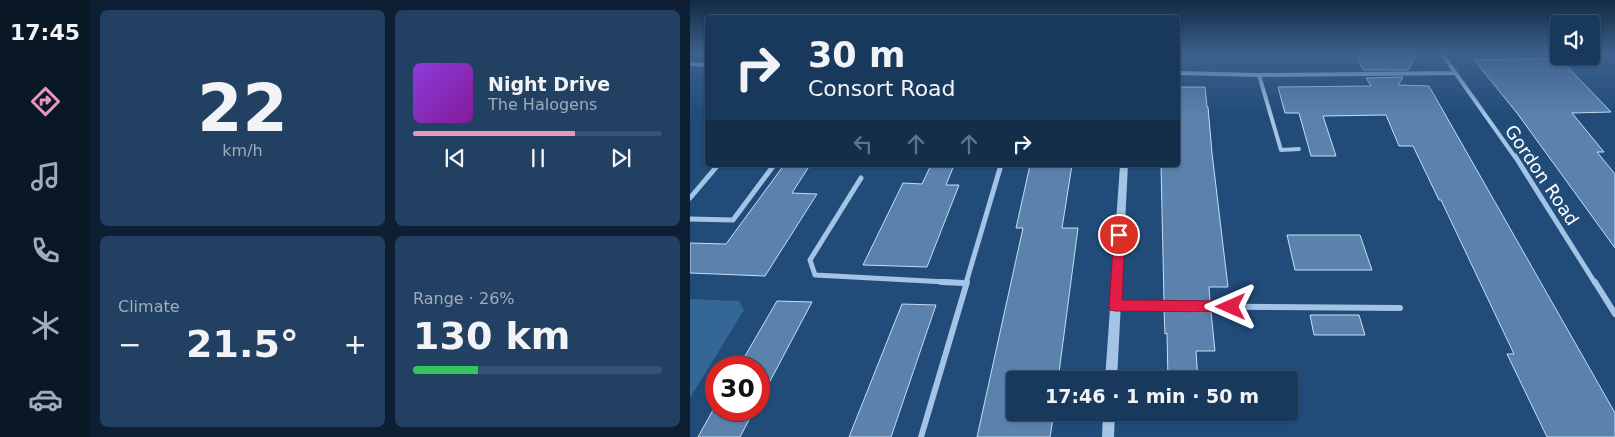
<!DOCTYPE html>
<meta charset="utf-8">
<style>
:root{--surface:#19395c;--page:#224062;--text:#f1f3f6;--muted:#9facbb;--line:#375372;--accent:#e797bd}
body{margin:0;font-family:"DejaVu Sans",sans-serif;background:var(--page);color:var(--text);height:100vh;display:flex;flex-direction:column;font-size:19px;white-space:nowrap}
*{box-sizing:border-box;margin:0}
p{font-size:16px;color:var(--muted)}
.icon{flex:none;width:28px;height:28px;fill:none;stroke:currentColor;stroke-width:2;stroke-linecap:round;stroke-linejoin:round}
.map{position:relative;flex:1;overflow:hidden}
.drawer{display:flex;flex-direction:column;gap:10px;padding:10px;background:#0e1f33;width:600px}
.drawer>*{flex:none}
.banner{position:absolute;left:15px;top:15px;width:475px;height:152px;border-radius:5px;box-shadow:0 1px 4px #0004,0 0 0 1px var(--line);background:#19395c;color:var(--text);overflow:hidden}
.fabs{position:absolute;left:860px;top:15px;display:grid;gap:10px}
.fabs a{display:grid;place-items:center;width:50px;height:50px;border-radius:5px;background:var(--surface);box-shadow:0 1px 4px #0004,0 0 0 1px var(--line);font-size:25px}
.speed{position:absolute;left:15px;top:356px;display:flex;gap:10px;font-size:25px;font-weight:700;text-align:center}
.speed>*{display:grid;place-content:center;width:65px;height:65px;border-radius:50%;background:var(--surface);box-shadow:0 1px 4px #0004,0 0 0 1px var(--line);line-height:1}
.speed .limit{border:8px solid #d22;background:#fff;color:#111}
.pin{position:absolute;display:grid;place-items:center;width:42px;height:42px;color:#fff;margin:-21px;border:2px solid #fff;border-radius:50%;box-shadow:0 1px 5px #0007}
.me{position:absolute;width:55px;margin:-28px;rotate:270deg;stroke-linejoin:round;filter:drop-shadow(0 0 4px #0008)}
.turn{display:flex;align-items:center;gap:18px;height:105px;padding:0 20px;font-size:22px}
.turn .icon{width:65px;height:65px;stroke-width:2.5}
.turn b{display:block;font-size:35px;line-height:42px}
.lanes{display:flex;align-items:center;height:48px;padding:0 20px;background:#0003;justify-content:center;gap:25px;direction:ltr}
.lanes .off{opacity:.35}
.big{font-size:38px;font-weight:700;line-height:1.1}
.drawer .card{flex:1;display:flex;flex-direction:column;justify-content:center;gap:8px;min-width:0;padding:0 18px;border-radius:8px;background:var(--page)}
.drawer .dial{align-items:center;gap:0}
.dial b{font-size:65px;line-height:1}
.song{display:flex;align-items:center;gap:15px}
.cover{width:60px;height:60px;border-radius:8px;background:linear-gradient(135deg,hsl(270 70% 55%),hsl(290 70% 35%))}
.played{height:5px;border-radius:2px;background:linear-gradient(90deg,var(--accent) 65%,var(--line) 65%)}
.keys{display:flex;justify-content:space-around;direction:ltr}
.heat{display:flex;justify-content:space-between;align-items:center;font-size:28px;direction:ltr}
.charge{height:8px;border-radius:4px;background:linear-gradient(90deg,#34c759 26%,var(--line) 0)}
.drawer .tiles{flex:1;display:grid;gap:10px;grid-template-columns:repeat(2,1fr)}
.trip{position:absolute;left:316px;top:371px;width:292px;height:50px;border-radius:5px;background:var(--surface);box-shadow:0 1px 4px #0004,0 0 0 1px var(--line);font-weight:700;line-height:50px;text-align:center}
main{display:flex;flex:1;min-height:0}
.tab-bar{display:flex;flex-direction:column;width:90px;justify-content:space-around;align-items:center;background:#0a1725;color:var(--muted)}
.tab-bar .icon{width:35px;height:35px}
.tab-bar .on{color:var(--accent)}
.tab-bar b{font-size:22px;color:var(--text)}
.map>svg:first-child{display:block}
.green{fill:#346698}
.building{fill:#5a82ad;stroke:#c6ddf4}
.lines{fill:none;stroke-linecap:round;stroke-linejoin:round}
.minor-far2{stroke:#a3c4e5;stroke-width:4}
.minor-far1{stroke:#a3c4e5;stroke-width:5}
.minor{stroke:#a3c4e5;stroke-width:6}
.tertiary{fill:#a3c4e5;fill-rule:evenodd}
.route{fill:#e11d48;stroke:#92132f}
.labels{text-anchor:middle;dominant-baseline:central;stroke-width:4.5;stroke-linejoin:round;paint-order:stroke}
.street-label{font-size:18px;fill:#fff;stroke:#214c7a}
</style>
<main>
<nav class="tab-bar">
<b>17:45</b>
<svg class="icon on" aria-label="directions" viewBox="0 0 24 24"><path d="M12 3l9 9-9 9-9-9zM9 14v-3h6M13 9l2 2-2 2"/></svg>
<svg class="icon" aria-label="music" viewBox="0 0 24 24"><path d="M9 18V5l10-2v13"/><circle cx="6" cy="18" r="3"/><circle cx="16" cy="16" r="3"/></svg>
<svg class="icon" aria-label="phone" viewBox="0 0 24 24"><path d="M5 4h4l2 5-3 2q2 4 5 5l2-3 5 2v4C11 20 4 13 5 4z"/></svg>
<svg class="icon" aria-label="climate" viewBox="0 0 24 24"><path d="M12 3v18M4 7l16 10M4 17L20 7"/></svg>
<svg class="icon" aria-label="car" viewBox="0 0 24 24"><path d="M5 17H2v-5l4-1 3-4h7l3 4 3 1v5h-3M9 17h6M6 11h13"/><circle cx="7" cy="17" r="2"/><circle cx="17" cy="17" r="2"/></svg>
</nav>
<section class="drawer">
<div class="tiles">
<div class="card dial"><b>22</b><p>km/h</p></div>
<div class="card">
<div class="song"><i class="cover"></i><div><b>Night Drive</b><p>The Halogens</p></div></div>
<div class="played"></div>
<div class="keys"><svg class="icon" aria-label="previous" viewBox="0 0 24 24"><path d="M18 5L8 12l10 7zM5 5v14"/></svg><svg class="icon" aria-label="pause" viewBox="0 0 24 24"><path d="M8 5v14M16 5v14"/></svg><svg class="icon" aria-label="next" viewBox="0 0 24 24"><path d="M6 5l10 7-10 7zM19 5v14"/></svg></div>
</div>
<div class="card"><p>Climate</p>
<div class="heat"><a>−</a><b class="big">21.5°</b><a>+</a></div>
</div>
<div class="card"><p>Range · 26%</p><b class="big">130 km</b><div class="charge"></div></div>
</div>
</section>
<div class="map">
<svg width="925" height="437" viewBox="0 0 925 437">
<rect width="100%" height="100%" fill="#214c7a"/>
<path class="green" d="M488,54H664L668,63H488Z
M0,299L49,301L54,310L0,398Z"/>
<path class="building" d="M672,54H727L718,70H673L667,58H674Z
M869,58L921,112L882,113L914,152H907L925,174V248L827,113L784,60Z
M713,77L708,85L739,86L925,413V437H857L817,354H824L751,200H749L723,146H709L696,115L633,116L646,156H621L609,113H595L588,87L681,86L676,78Z
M488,87H515L517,107H518L522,153L538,287H519L520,302L474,301L471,165H488Z
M94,165H120L102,193L127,194L75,276L0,273V243L36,244Z
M241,165H264L256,185H269L237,267L173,265L213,183L232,184Z
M340,165H382L372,228H388L368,380H325V412H364L360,437H287L333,228H326Z
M597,235H670L682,270H605Z
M87,301L122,302L69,402V368H48Z
M212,304L246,305L201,437H159Z
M474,311L521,312L525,351H506L508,380H478L477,333L475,334Z
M620,315H669L675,335H624Z
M23,410H64L50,437H8Z"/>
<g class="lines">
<path class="minor-far2" d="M752,54L825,157
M0,64L18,65
M488,73L569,75L764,73
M569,75L591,150L609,149"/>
<path class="minor-far1" d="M825,156L905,283
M171,178L120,260L125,275L275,283
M0,198L28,165
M0,219L43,220L84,165
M276,283L311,165"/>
<path class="minor" d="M251,282L275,283
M905,282L925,314
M426,306L710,308
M231,437L277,282"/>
<path class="tertiary" d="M430,165H438L427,380H415Z
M413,412H425L424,437H412Z"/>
</g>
<linearGradient id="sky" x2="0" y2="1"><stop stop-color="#122a43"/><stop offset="0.47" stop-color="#3d618d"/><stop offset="1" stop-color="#3d618d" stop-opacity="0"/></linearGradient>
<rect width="925" height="115" fill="url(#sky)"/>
<path class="route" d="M429,231L435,235L432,300L541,301L545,303L547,307L545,311L541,312L425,311L420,310L419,306L424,235Z"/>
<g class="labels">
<g class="street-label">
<text transform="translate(852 175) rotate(56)">Gordon Road</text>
</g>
</g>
</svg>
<div class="fabs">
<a><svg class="icon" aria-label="sound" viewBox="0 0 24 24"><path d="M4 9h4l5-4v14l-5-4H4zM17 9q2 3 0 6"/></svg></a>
</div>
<div class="speed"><div class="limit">30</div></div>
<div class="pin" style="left:429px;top:235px;background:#d93025"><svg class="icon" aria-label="arrive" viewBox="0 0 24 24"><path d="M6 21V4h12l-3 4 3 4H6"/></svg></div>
<svg class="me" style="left:541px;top:307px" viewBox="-20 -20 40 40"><path d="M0-17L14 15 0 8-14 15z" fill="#e11d48" stroke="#fff" stroke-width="4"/></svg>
<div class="trip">17:46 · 1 min · 50 m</div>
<div class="banner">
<div class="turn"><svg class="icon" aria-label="right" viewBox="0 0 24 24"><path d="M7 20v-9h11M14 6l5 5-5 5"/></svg><div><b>30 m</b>Consort Road</div></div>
<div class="lanes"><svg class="icon off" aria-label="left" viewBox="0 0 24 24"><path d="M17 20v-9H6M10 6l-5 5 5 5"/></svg><svg class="icon off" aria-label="ahead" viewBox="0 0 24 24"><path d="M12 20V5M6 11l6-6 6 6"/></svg><svg class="icon off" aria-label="ahead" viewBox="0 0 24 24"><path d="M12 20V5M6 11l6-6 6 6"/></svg><svg class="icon" aria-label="right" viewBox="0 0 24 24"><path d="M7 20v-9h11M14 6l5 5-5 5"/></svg></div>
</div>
</div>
</main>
